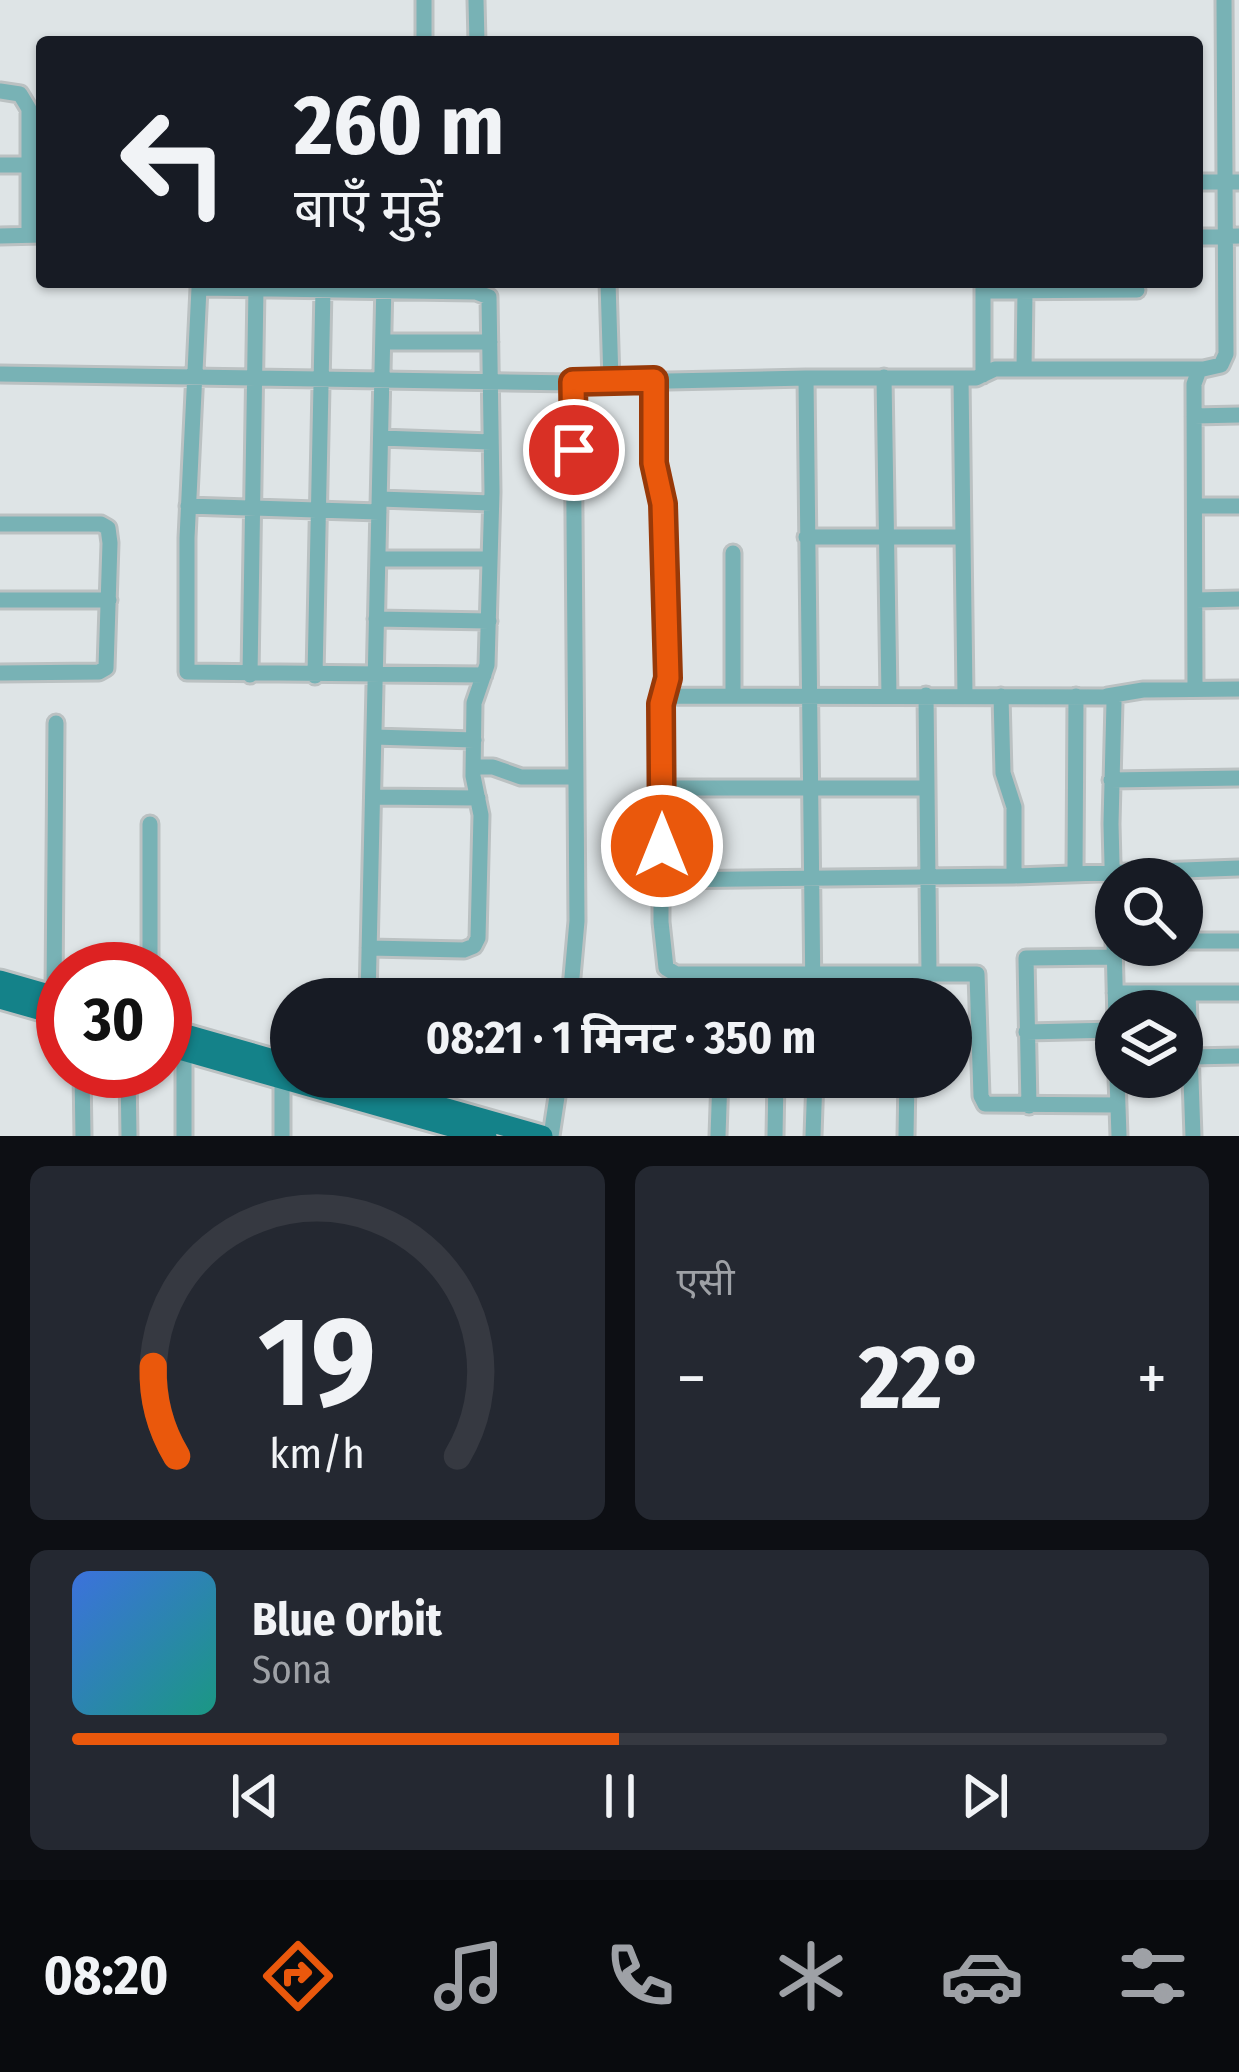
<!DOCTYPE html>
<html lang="hi">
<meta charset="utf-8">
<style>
:root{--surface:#171b24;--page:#242831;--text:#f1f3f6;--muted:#9ea1a6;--line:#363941;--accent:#ea580c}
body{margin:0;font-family:"Fira Sans Condensed","Noto Sans Devanagari",sans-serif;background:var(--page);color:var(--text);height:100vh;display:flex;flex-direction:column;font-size:45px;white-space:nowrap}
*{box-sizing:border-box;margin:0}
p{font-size:39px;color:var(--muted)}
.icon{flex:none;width:66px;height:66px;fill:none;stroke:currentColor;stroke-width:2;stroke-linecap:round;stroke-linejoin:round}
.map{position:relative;height:1136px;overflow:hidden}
.sheet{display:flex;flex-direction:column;gap:30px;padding:30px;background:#0d0f14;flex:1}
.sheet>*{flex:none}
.guide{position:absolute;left:36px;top:36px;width:1167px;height:252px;border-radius:12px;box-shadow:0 3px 9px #0004;background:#171b24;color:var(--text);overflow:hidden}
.buttons{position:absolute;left:1095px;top:858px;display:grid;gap:24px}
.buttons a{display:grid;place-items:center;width:108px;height:108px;border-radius:50%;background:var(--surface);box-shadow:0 3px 9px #0004;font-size:60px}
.speed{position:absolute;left:36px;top:942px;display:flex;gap:24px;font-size:60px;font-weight:700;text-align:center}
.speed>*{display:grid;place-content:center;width:156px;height:156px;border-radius:50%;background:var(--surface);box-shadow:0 3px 9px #0004;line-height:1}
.speed .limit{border:18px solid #d22;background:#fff;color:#111}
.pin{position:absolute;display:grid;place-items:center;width:102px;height:102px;color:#fff;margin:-51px;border:6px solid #fff;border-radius:50%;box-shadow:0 3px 12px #0007}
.me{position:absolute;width:132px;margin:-66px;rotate:0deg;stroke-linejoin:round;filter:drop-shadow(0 0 9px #0008)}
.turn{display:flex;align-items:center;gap:42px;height:252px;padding:0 60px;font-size:54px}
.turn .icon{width:156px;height:156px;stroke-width:2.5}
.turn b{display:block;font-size:84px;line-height:102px}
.big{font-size:90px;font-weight:700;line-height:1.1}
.sheet .widget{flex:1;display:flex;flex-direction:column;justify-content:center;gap:18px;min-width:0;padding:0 42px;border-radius:18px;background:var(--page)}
.sheet .dial{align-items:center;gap:0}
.dial svg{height:312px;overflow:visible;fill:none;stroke:var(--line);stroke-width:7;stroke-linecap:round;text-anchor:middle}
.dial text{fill:var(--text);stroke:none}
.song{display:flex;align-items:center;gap:36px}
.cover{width:144px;height:144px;border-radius:18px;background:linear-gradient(135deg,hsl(220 70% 55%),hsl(170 70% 35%))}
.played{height:12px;border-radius:6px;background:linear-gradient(90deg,var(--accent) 50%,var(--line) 50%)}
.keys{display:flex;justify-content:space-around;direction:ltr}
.heat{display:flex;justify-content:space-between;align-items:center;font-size:66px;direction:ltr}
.sheet .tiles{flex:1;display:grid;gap:30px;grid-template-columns:1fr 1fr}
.widget:last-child{grid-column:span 2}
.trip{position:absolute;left:270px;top:978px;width:702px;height:120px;border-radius:60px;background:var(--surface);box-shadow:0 3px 9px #0004;font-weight:700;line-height:120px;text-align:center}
.tabs{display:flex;height:192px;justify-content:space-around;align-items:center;background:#090b0e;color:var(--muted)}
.tabs .icon{width:84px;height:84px}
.tabs .on{color:var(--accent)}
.tabs b{font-size:54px;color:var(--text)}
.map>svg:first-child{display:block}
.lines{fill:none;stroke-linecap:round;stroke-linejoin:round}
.minor-casing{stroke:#bbc1c2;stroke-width:21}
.major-casing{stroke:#bbc1c2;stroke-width:27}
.minor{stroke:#78b2b5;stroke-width:15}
.major{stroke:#148289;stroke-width:21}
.route-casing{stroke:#983908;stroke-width:30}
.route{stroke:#ea580c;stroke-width:21}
</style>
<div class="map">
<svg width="1239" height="1136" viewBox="0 0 1239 1136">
<rect width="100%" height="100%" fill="#dee4e6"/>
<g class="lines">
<defs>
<path id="minor" d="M424,0V42
M476,0L477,42
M0,91L20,94L29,109V235
M0,165H30
M1197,182H1239
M0,236L42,235
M1197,237L1239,236
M608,282L611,381
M983,285V375
M983,291L1137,290
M383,342H490
M1024,369L1025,290
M0,374L573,383
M884,377L889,696
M806,378H976L995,369H1203
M961,378L965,696
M654,380V463L663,504L668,678L661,704V922L666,968L676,974H977L981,1096L985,1104L1118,1105
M1194,416L1239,415
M381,438L491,442
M380,499L491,503
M188,506L379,512
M1195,506H1239
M0,524H101L108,528L110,543L106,668L99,672L0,673
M806,537H963
M733,553V696
M378,559H490
M0,600H109
M1196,600L1239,599
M376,619L489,621
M250,675L256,287
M315,676L323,289
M1195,689L1194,384L1199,370L1221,365L1226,354L1224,0
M926,695L929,974
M663,696L1111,697L1114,702L1111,824L1116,1021
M1001,696L1003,773L1014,807V876
M1107,696L1143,690L1239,689
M374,737L474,740
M473,767H493L521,777H575
M1111,780L1239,778
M661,788H927
M373,797L478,798
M1075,874L1076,696
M661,880L1014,876L1239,868
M1182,941H1239
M369,948L464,950L474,946L478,938L481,815L473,776L474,703L487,665L492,492L489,297L476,292L199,288L187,538V672L484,675
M150,969V824
M1115,993H1239
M1188,993L1193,1136
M54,996L56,723
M368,999L384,282
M570,999L577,921L573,383L806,378L813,999
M1026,1032L1116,1030
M184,1051V1136
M1190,1057L1239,1056
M82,1071L83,1136
M128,1071L129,1136
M1117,1077L1119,1136
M282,1079V1136
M1029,1106L1026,958L1114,957
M551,1136L560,1077
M718,1136L720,1077
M775,1136L776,1077
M813,1136L815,1077
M906,1136L907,1077"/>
<path id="major" d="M0,981L63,999
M0,998L63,1016
M165,1029L291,1065
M165,1045L486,1136
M334,1077L542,1136"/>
</defs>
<use href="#minor" class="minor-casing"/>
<use href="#major" class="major-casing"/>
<use href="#minor" class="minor"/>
<use href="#major" class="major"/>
</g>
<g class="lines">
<defs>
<path id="route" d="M574,450L573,382L654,380V463L663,504L668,678L661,704L662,846"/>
</defs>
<use href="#route" class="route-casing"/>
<use href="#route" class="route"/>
</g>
</svg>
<div class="buttons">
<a><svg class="icon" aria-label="search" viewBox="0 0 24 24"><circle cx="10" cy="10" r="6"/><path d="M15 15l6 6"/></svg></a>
<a><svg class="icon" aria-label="layers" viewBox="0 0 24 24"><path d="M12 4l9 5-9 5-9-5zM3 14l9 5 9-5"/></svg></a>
</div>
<div class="speed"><div class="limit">30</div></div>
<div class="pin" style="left:574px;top:450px;background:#d93025"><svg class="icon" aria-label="arrive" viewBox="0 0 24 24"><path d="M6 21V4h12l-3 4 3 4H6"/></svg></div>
<svg class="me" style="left:662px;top:846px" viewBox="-20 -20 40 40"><circle r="17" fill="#ea580c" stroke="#fff" stroke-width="3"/><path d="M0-11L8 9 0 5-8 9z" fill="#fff"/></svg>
<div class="trip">08:21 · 1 मिनट · 350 m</div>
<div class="guide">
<div class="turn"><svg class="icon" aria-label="left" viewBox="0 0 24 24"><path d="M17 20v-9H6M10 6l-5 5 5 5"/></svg><div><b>260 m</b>बाएँ मुड़ें</div></div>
</div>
</div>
<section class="sheet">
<div class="tiles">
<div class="widget dial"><svg viewBox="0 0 100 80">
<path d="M14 69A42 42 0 1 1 86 69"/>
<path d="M14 69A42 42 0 0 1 8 46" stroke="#ea580c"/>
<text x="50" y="56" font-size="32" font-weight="700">19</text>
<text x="50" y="72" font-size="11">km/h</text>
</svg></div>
<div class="widget"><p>एसी</p>
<div class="heat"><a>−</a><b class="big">22°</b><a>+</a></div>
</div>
<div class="widget">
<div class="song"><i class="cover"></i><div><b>Blue Orbit</b><p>Sona</p></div></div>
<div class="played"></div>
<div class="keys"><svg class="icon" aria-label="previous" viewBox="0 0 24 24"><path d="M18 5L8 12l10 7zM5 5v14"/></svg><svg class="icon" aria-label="pause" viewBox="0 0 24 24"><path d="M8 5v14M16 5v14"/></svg><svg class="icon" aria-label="next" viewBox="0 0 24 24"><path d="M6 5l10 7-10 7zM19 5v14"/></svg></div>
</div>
</div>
</section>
<nav class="tabs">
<b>08:20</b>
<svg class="icon on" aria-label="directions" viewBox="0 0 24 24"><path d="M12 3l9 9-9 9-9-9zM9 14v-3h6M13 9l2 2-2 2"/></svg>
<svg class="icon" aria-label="music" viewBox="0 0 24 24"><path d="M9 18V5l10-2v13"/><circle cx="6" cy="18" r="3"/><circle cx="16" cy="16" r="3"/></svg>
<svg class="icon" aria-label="phone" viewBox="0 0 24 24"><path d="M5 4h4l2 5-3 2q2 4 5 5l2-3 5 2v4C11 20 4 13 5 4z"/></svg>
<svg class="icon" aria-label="climate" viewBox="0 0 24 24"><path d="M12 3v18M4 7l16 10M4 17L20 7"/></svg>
<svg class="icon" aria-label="car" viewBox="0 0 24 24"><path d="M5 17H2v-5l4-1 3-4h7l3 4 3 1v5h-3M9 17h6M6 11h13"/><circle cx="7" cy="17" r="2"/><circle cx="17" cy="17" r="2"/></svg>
<svg class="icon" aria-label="filters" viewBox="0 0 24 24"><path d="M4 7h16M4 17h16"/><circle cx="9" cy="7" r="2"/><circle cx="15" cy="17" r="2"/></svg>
</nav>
